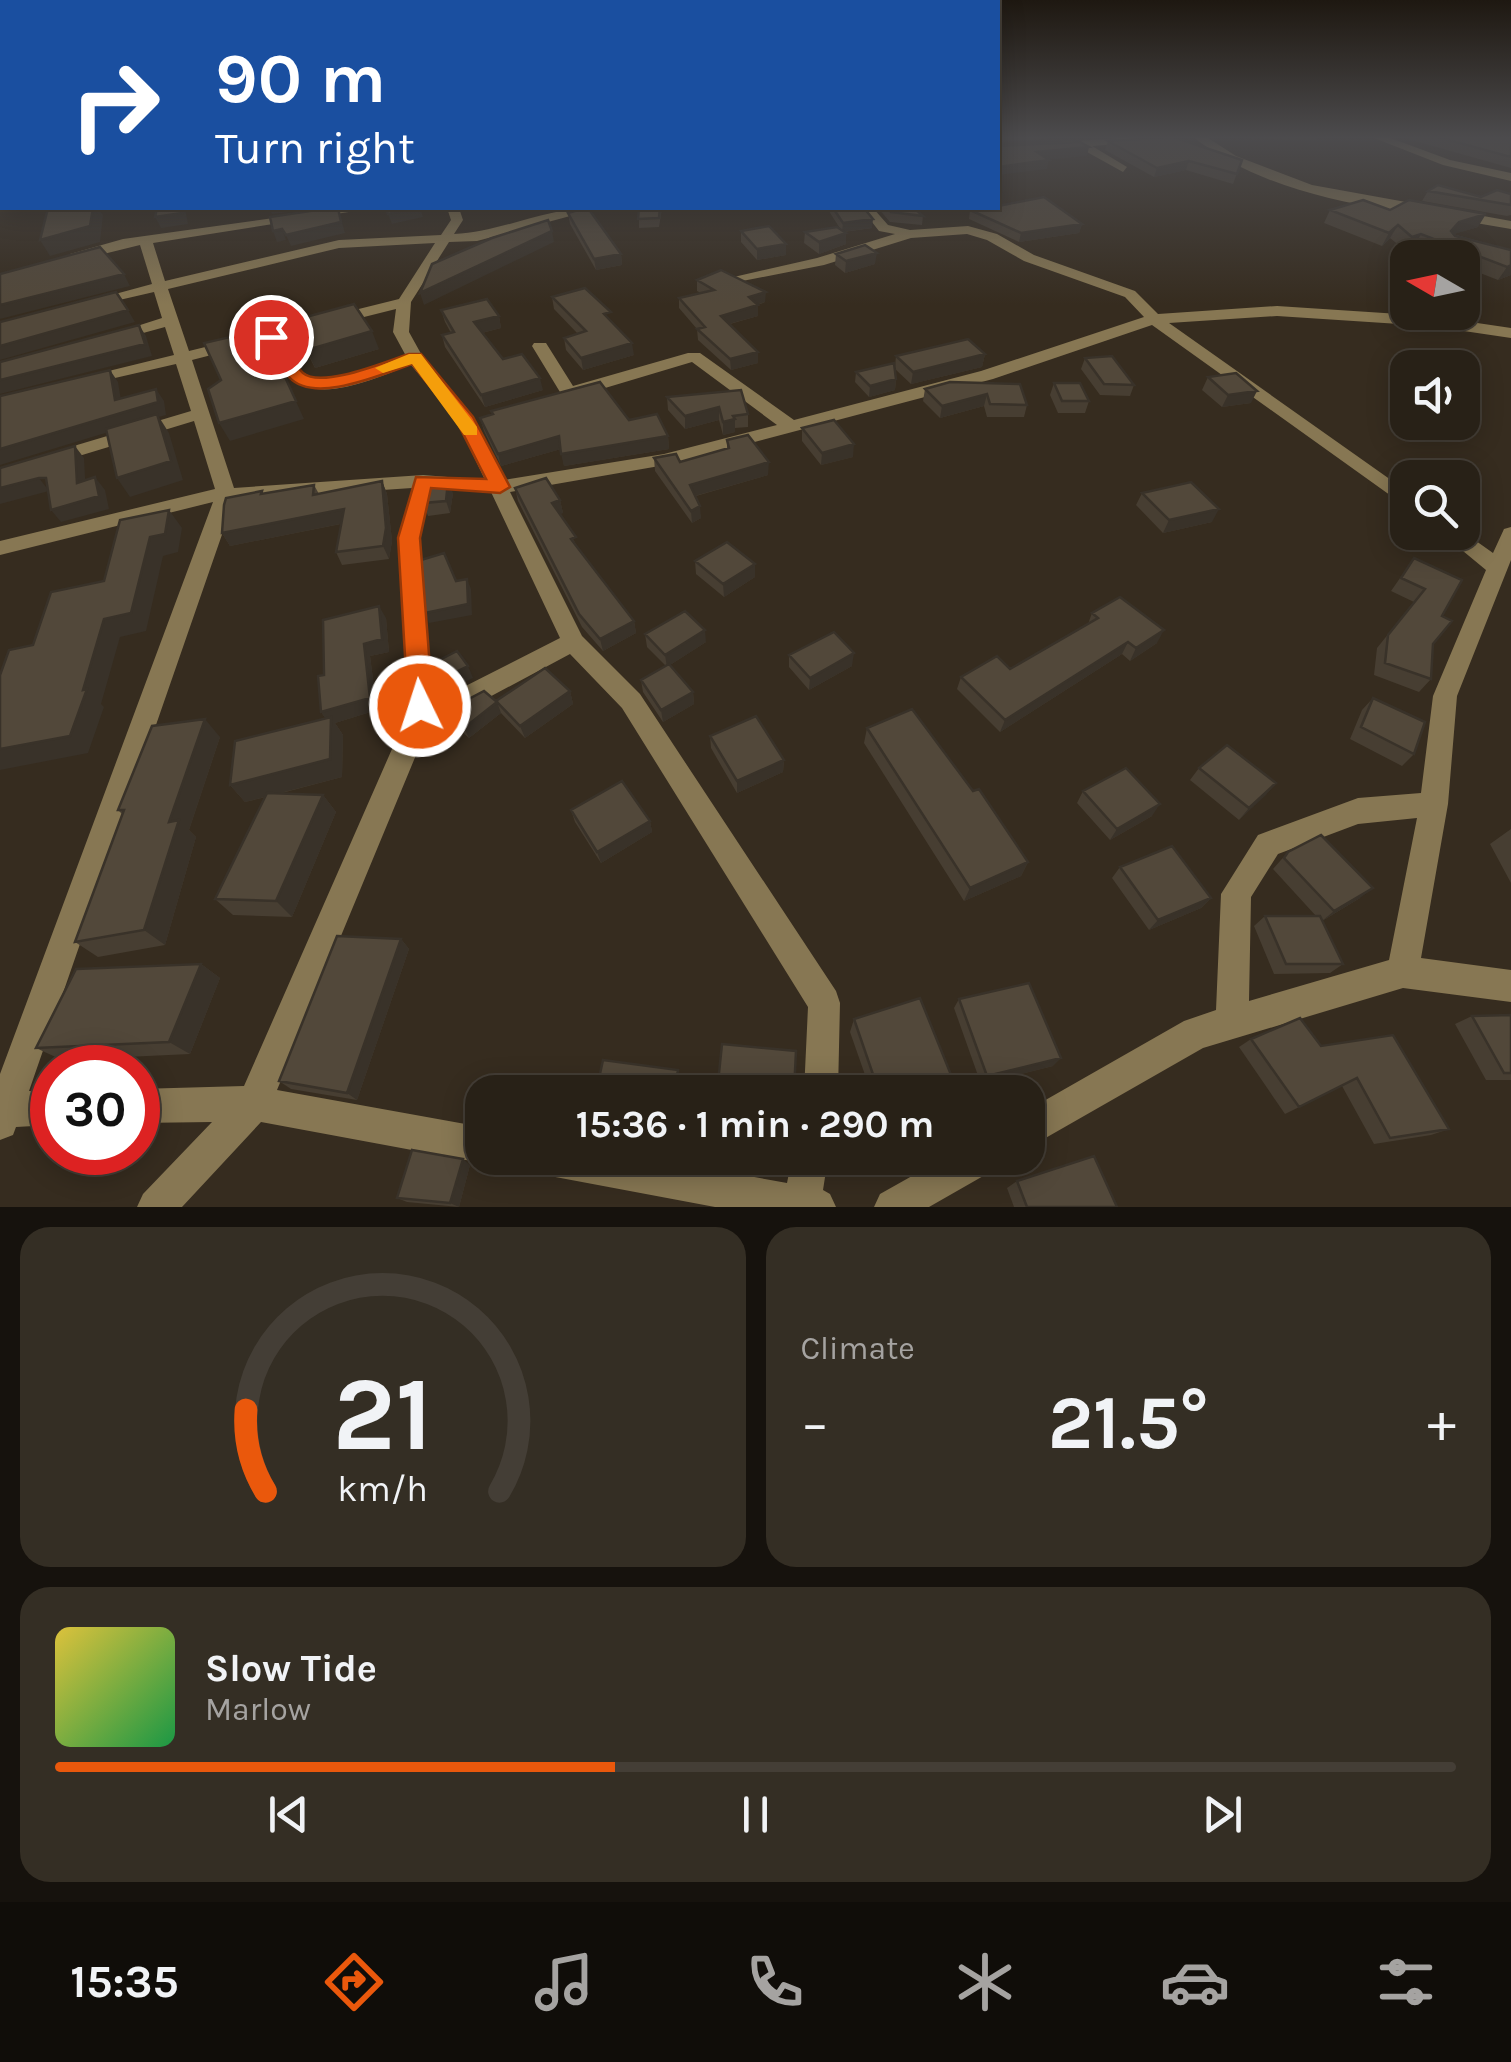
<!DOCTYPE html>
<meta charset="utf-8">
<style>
:root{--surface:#282117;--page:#342e24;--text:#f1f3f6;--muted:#a5a3a1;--line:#443e36;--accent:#ea580c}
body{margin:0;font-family:Karla,sans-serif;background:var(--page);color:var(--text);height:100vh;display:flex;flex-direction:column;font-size:38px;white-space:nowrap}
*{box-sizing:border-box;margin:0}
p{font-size:32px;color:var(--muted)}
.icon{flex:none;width:55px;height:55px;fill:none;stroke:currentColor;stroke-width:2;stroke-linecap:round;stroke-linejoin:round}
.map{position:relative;height:1207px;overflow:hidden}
.panel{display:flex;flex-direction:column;gap:20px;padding:20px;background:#16120d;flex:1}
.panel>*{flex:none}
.hud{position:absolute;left:0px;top:0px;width:1000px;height:210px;box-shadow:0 5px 25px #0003,0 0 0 2px var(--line);background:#1a4fa0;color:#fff;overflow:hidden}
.needle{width:65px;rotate:279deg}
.fabs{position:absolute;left:1390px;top:240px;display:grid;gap:20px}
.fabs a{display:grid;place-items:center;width:90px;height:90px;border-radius:20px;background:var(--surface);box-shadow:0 5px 25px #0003,0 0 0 2px var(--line);font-size:50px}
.speed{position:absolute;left:30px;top:1045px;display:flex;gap:20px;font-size:50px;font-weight:700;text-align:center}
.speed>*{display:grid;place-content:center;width:130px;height:130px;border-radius:50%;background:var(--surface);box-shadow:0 5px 25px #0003,0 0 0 2px var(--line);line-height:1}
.speed .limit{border:15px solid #d22;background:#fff;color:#111}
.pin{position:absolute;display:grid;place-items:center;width:85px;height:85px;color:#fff;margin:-42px;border:5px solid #fff;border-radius:50%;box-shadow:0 2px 10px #0007}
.me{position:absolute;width:110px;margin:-55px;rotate:356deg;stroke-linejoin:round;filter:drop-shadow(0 0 8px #0008)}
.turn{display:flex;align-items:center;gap:35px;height:210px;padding:0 50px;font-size:45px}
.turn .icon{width:130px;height:130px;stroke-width:2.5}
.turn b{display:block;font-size:70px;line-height:85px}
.big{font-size:75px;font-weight:700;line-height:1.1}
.panel .widget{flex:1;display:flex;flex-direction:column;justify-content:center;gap:15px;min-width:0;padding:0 35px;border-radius:30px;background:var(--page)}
.panel .dial{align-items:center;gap:0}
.dial svg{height:260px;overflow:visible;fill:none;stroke:var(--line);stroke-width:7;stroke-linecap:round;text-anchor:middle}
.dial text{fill:var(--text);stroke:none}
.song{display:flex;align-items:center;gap:30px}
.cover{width:120px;height:120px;border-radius:15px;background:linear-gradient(135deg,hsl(50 70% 55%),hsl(140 70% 35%))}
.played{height:10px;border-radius:5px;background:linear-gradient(90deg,var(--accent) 40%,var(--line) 40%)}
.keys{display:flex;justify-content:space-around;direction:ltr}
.heat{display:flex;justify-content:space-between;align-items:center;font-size:55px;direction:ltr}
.panel .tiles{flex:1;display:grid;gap:20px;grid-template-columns:1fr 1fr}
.widget:last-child{grid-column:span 2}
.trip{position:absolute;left:465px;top:1075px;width:580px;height:100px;border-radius:30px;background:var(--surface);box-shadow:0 5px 25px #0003,0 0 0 2px var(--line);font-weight:700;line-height:100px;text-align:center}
.tab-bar{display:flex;height:160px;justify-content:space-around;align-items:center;background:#100d09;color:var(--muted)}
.tab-bar .icon{width:70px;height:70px}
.tab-bar .selected{color:var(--accent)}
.tab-bar b{font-size:45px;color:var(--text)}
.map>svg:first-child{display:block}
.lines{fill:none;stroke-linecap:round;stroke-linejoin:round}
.minor{fill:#877753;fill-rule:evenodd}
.wall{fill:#473e32}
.shaded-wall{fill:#393229}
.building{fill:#52483a;stroke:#393229;stroke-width:2.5}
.route{fill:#ea580c;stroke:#983908;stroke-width:2.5}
.slow{fill:#f59e0b}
</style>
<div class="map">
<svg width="1511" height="1207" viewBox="0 0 1511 1207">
<rect width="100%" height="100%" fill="#362c1f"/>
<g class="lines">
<path class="minor" d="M1192,136H1205L1236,156L1312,185L1511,221V229C1406,210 1279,206 1192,136Z
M1369,136H1385L1450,160L1511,173V181L1443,165Z
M1139,137L1143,142L1092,146L1127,167L1123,172L1078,147L998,152V146Z
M2,196V204L0,205V197Z
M345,208H374L153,243L165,281L339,240L441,235L451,220L447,208H459L463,220L454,234C503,232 552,205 600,208L477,241L449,242L411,302L409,332L430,370L473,417L504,480L664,454L777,425L692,362L575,397H563L532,346L534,343H546L573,386L688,353H700L794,420L981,371L1144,317L1125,297L1024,261L987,240L967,234L911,238L824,265L732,283L725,279L817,258L895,234L879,231L861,208H873L888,225L910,230L968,226L997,234L1034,255L1135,291L1158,314L1277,306L1430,316L1511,328V338L1430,326L1277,316L1169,323L1408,492V508L1152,325L993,379L671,464L510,492L582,636L640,694L836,991L840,1003L838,1092H804L808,1007L622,708L570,654L426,731L277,1090L482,1127V1158H495L482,1163L261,1122L182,1207H137L143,1194L212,1122L138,1123V1089L244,1086L403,724L407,706L399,538L412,488L234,500L29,1091H52V1125L16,1127L13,1135L0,1140V1074L213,502L0,555V541L215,489L194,421L0,480V468L191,411L176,364L80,386V378L174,355L165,327L114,341L106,336L162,318L154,292L89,307L82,303L152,284L140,245L75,261L70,260V254L123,239ZM435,243L399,299L189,351L168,289L339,248ZM396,309L393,332L406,356C380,365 329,392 303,372C293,363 287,349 280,338ZM266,341C273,355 281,372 294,381C326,403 379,376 411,365L456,419L485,480L423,475L234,488L192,360ZM431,488L491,492L560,638L432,703L419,538Z
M1511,527V560L1457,696L1448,804L1421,958L1511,970V1002L1403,988L1203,1048L1028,1148V1110L1184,1021L1216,1010L1221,894L1258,835L1358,798L1421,793L1433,696L1486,570L1440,532L1462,531L1493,553L1504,529ZM1417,818L1389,960L1249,1001L1251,897L1278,854L1358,824Z
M532,1158H648L787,1183L792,1158H828L823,1190L830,1194L836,1207H715L550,1176L537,1171Z
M944,1158H997L992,1171L929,1207H874L880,1194Z"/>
</g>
<path class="wall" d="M998,136H1082L998,142Z
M1223,136H1318L1316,140L1230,138Z
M1397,136H1511V168Z
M1108,141L1242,160L1233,184L1186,170L1154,177L1105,150Z
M1428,191L1481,197L1511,194V215L1507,216L1422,201Z
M469,208H532L471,212Z
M639,208H662L659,227L639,228Z
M827,208H864L872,228L844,232L846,233V244L819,254L804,243L805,232L841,230Z
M878,208H914L923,216L922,225L890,222Z
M970,210L1082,224L1079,233L1019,242L969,219Z
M1330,210H1390L1478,227L1453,234L1511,250V275L1498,280L1462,266V258H1440L1414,247L1405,250L1390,238L1382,246L1324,223Z
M568,213L621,254L622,265L596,270L570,224Z
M741,231L786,244V255L757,260L741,242Z
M836,254L875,264L845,273L835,265Z
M697,280L765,302L758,305V316L730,324L758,352V363L731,370L698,340L697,329L679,308V298L701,293L697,291Z
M552,297L612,322L634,355L583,370L566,350L564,338L578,334L554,309Z
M441,310L499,316L501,328L482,333L503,359L543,390L485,407L445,347L442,335L451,333L445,322Z
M291,321L379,349L315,368Z
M985,354L982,367L911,384L895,369L896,379L895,390L869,397L855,382L856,372L895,366L896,356Z
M1085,358L1134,385L1130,396L1100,395L1081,369Z
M1208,377L1251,403L1222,407L1202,390Z
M950,382L1027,405L1024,417H987L984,406L940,418L923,401L925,389Z
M1054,383L1089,401L1085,413H1058L1050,395Z
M667,397L748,414V427L735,428V432L723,435L719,420L685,429L668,410Z
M480,418L629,420L668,436L669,449L564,466L561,449L501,466L484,431Z
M802,428L853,457L821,465L802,441Z
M727,440L768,475L696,496L701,518L692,523L655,471L654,458L680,462L727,449Z
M382,481L387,494L392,541L389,559L342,565L336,552L341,524L230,546L222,533L263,494L314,485L319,494Z
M515,488L560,500L563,513L559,514L578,548L634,621L636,633L603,651L582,627L518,501Z
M453,493L450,513L428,516L423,503Z
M1142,493L1212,522L1163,533L1136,505Z
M1414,558L1442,616L1433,644L1431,679L1419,692L1374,675L1377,648L1414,602L1391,591Z
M695,561L755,577L724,597L696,574Z
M1092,613L1157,643L1130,661L1122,654L1000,732L957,689L961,677L1010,669L1088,624Z
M386,618L389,652L370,656L377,710L335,723L343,735L342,777L278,794L323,795L336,812L292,917L233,915L215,899L266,797L245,802L230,785L326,719L321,712L324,675Z
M645,634L706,642L670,665L693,692L694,704L663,722L643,692L641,680L666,666L647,647Z
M789,655L852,666L809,690L789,667Z
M570,691L573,704L525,738L501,713L469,738L451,722L446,711Z
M1373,698L1414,754L1402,766L1350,739L1362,710Z
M867,728L973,791L1028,862L1021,876L964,901L864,743Z
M710,736L784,760L783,772L737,793L711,748Z
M220,737L189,830L196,837L165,945L98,957L75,942L122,814L118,810Z
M1199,768L1276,783L1239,820L1190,780Z
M1083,791L1152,816L1110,840L1077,803Z
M571,810L650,821L652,832L601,863L575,822Z
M1511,829V883L1490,844Z
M1288,852L1360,898L1322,921L1343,964L1330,973L1274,974L1254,926L1265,916H1316L1273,869Z
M1120,867L1211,898L1201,908L1149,930L1112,878Z
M401,939L409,949L357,1100L291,1089L279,1081Z
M201,964L220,978L190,1054L62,1060L36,1048Z
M959,999L1053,1066L981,1084L954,1008Z
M1511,1015V1080H1486L1455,1024L1472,1016Z
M854,1019L958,1092H871L850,1032Z
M1251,1039L1321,1046L1449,1129L1431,1135L1374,1144L1342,1086L1285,1114L1239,1047Z
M470,1165L459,1207L407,1202L397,1198Z
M1017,1181L1117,1207H1014L1007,1188Z"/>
<path class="shaded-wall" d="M1089,147L1087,156L1035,161L1037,152Z
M1049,160L1047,169L998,175V167Z
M1189,161L1186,170L1154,177L1157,168Z
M2,165V194H0V175Z
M93,208H98L103,215L100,242L50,256L40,240Z
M181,208H185L188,224L161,228L155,217Z
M269,208H322L272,214Z
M338,208L345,233L291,246L286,235Z
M415,208H420L423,217L392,224L388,214Z
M1486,214L1478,227L1451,235L1443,244L1459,222Z
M873,219L872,228L842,232L843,223Z
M1082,224L1079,233L1019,242L1021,233Z
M1398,225L1390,238L1382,246L1389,233Z
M282,229L286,240L277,242L273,231Z
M552,231L554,242L424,305L420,293Z
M846,233V244L819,254V242Z
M1421,234L1414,247L1405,250L1412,237Z
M786,244V255L757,260V249Z
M877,253L875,264L845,273L846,261Z
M621,254L622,265L596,270L594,259Z
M1511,265V275L1498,280L1507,267Z
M124,274L130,286L0,319V305Z
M766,292L765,302L751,307L758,305V316L721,326V316L749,297Z
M128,310L135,322L0,360V346Z
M499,316L501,328L477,334L474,322Z
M139,325L146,336L152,356L0,394V380Z
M256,331L265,348L278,387L269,369Z
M372,331L379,349L315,368L307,350Z
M632,343L634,355L583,370L581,358Z
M758,352V363L731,370L730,359Z
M985,354L982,367L911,384L913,372Z
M280,366L304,419L230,441L219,423Z
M110,370L118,382L123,412L115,400Z
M540,378L543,390L485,407L481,395Z
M896,379L895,390L869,397L870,386Z
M156,389L164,401L166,415L159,417L169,433L183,480L130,497L117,478L158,417L0,465V449Z
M1257,391L1251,403L1222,407L1228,395Z
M987,394L984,406L940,418L942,406Z
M719,407V420L685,429V416Z
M735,419V432L723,435V422Z
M559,436L561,449L501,466L498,454Z
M668,436L669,449L564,466L561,454Z
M854,444L853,457L821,465L822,453Z
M75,446L84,458L86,496L77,483Z
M769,462L768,475L691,497L690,485Z
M95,477L105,490L109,509L61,522L51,510Z
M39,478L49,491L0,504V488Z
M382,481L387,494L392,541L389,559L383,546Z
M448,481L453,493L450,513L446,501Z
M560,500L563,513L555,516L552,503Z
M700,506L701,518L692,523L691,511Z
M344,509L350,522L230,546L222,533Z
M1219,509L1212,522L1163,533L1169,520Z
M169,510L182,528L178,552L163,556L146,631L120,637L101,704L104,707L88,753L0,770V749L83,690L104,619L150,537Z
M755,564V577L724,597L723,584Z
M467,579L471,589L472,615L429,623L425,613Z
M379,606L386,618L389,652L370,656L377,710L335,723L343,735L342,777L245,802L230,785L329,724L321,712L364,644Z
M634,621L636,633L603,651L600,639Z
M705,630L706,642L667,667L665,655Z
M1164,630L1157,643L1130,661L1136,648Z
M1128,642L1122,654L1000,732L1005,720Z
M854,653L852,666L809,690L810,678Z
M468,666L473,678L435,697L429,685Z
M570,691L573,704L525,738L520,726Z
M693,692L694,704L663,722L661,710Z
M497,702L501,713L469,738L464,728Z
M205,719L220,737L189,830L196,837L165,945L144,930L169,822Z
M784,760L783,772L737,793V781Z
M1276,783L1266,795L1239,820L1249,808Z
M323,795L336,812L292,917L276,901Z
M1160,804L1152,816L1110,840L1117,829Z
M650,821L652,832L601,863L597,852Z
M1028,862L1021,876L964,901L970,888Z
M1373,888L1360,898L1322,921L1334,911Z
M1211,898L1201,908L1149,930L1158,920Z
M401,939L409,949L357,1100L347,1093Z
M201,964L220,978L190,1054L169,1042Z
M1061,1058L1053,1066L981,1084L987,1076Z
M678,1070L680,1078L678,1092H674Z
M463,1159L470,1165L459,1207L450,1203Z"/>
<path class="building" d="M0,136H2V165L0,175Z
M1434,136H1511V157Z
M1173,137L1242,160L1237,174L1189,161L1157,168L1108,141Z
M1080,142L1089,147L1037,152L1049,160L998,167V146Z
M1438,185L1481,197L1497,190L1511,194V205L1428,191Z
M1044,197L1082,224L1021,233L970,210L998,208V206Z
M1363,200L1390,210L1409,200L1486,214L1459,222L1451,231L1455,236L1511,250V265L1507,267L1421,234L1412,237L1398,225L1389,233L1330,210Z
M48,208H93L90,226L40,240Z
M157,208H181L182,213L155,217Z
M330,208H338L341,222L286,235L282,229L273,231L270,217Z
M385,208H415L388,214Z
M585,208H588L621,254L594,259L568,213Z
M639,208H660L659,218L638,219Z
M833,208H864L873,219L843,223Z
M887,208H914L923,216L891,212Z
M548,220L552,231L420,293L432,264L492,238Z
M769,226L786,244L757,249L741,231Z
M837,227L846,233L819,242L805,232Z
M865,245L877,253L846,261L836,254Z
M100,247L124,274L0,305V274Z
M721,270L766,292L749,297L758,305L721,316L758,352L730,359L697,329L705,327L679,298L714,290L697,280Z
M585,288L611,312L604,314L632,343L581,358L564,338L586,331L552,297Z
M116,292L128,310L0,346V322Z
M487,299L499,316L474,322L503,359L522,354L540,378L481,395L442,335L454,332L441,310Z
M354,304L372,331L307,350L291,321Z
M139,325L145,344L0,380V362Z
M256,331L269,369L280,366L296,401L219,423L208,389L221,380L204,343Z
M968,339L985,354L913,372L896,356Z
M1112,356L1134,385L1104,384L1085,358Z
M894,363L896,379L870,386L856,372Z
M110,370L115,400L156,389L158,402L0,449V396Z
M1236,373L1257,391L1228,395L1208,377Z
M600,382L629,420L657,414L668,436L561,454L559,436L498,454L480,418L493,414L491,411Z
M950,382L1020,384L1027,405L990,404L987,394L942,406L925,389Z
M1054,383H1080L1089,401H1062Z
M741,390L748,414L733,416L735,419L723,422L719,407L685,416L667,397Z
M157,414L171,461L117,478L106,429Z
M834,420L854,444L822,453L802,428Z
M748,435L769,462L690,485L700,506L691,511L654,458L676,454L680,462L729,448L727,440Z
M75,446L77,483L95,477L99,496L51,510L46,478H39L0,488V468Z
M546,478L560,500L552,503L576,537L571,539L634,621L600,639L579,614L515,488Z
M382,481L386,528L383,546L336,552L344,509L222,533L224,505L226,498L262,491L261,494L314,485L313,495Z
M429,481H448L446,501L423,503Z
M1191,482L1219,509L1169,520L1142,493Z
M169,510L165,534L150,537L131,613L104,619L83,690L87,689L70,736L0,749V675L9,650L33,645L51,592L104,581L120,520Z
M727,542L755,564L723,584L695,561Z
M444,553L456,581L467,579L468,604L425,613L421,560Z
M1414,558L1462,580L1442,616L1452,621L1433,644L1431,679L1385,663L1388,635L1425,589L1401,578Z
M1120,597L1164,630L1136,648L1128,642L1005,720L961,677L997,656L1010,669L1098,618L1092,613Z
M379,606L382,639L364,644L370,698L321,712L318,676L324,675L323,620Z
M685,611L705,630L665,655L645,634Z
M834,632L854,653L810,678L789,655Z
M457,651L468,666L429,685L428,666Z
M669,664L693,692L661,710L641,680Z
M545,668L570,691L520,726L496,701Z
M484,691L497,702L464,728L446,711Z
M1373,698L1425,722L1414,754L1361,727Z
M912,709L973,791L979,789L1028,862L970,888L867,728Z
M756,716L784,760L737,781L710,736Z
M331,717L330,759L230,785L235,741Z
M205,719L169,822L179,820L144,930L75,942L124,810H118L152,726Z
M1227,745L1276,783L1249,808L1199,768Z
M1126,768L1160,804L1117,829L1083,791Z
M622,781L650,821L597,852L571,810Z
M267,793L323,795L276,901L215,899Z
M1321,835L1373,888L1334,911L1284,858L1288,852Z
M1172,846L1211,898L1158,920L1120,867Z
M1265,916H1320L1343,964H1286Z
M337,936L401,939L347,1093L279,1081Z
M201,964L169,1042L36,1048L76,969Z
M1029,983L1061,1058L987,1076L959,999Z
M920,998L958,1092H879L854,1019Z
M1511,1015V1073H1504L1472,1016Z
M1300,1018L1321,1046L1393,1035L1449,1129L1390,1138L1357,1078L1299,1107L1251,1039Z
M722,1044L796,1051L794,1092H717Z
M603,1060L678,1070L674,1092H596Z
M412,1150L463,1159L450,1203L397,1198Z
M1094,1156L1117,1207H1027L1017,1181Z"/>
<linearGradient id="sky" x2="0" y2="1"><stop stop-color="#1e1811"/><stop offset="0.45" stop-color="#4c4b4d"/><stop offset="1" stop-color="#4c4b4d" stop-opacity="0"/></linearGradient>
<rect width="1511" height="305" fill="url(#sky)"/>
<path class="route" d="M265,333H276C285,345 293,363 303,373C322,389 387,361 409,354H421L473,417L510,487L500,493L431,488L420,538L433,706L429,714L420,717L411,714L408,706L398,538L416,477L486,479L455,418L412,364C382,374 314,405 289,377C279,366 271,350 263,337Z"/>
<path class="slow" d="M409,354H421L477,427V435H464L412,364L383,373L375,368Z"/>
</svg>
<div class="fabs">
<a><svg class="needle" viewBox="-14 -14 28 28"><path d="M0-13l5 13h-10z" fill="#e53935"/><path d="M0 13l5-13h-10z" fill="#a5a3a1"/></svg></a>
<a><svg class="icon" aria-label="sound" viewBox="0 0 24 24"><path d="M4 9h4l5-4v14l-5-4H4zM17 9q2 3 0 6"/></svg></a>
<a><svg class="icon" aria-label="search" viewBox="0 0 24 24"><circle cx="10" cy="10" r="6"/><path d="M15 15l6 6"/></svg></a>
</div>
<div class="speed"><div class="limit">30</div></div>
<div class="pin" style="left:271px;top:337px;background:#d93025"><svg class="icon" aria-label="arrive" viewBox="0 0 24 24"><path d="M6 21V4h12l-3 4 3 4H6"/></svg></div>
<svg class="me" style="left:420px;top:706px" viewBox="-20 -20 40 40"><circle r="17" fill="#ea580c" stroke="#fff" stroke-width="3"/><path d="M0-11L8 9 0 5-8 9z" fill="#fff"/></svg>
<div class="trip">15:36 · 1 min · 290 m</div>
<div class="hud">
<div class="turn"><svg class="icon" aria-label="right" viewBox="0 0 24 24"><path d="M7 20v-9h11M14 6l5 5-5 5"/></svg><div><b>90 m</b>Turn right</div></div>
</div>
</div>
<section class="panel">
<div class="tiles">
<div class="widget dial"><svg viewBox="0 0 100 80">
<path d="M14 69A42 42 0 1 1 86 69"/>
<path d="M14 69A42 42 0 0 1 8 44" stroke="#ea580c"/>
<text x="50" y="56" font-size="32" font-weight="700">21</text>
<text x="50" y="72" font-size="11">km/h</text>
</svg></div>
<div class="widget"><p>Climate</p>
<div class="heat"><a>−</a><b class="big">21.5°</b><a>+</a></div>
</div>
<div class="widget">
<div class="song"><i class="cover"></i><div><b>Slow Tide</b><p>Marlow</p></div></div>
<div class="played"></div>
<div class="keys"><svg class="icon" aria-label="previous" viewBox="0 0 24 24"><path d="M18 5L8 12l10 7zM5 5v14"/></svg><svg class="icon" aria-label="pause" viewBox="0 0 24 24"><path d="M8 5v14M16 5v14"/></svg><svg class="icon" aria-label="next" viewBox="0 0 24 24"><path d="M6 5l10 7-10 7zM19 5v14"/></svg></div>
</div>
</div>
</section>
<nav class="tab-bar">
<b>15:35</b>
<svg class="icon selected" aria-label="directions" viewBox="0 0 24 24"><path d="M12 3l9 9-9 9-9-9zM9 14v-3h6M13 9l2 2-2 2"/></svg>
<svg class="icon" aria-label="music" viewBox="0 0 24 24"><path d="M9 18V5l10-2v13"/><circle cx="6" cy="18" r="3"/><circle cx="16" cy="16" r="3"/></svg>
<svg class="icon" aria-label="phone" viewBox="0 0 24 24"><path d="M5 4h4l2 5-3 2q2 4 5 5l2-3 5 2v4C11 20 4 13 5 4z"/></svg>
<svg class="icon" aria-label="climate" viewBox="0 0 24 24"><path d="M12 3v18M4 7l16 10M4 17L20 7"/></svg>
<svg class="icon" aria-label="car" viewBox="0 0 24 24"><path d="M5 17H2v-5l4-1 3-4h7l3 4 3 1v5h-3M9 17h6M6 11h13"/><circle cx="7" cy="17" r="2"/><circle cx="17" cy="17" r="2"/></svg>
<svg class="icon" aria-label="filters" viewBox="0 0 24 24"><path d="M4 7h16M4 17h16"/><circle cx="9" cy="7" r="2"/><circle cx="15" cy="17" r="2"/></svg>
</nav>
